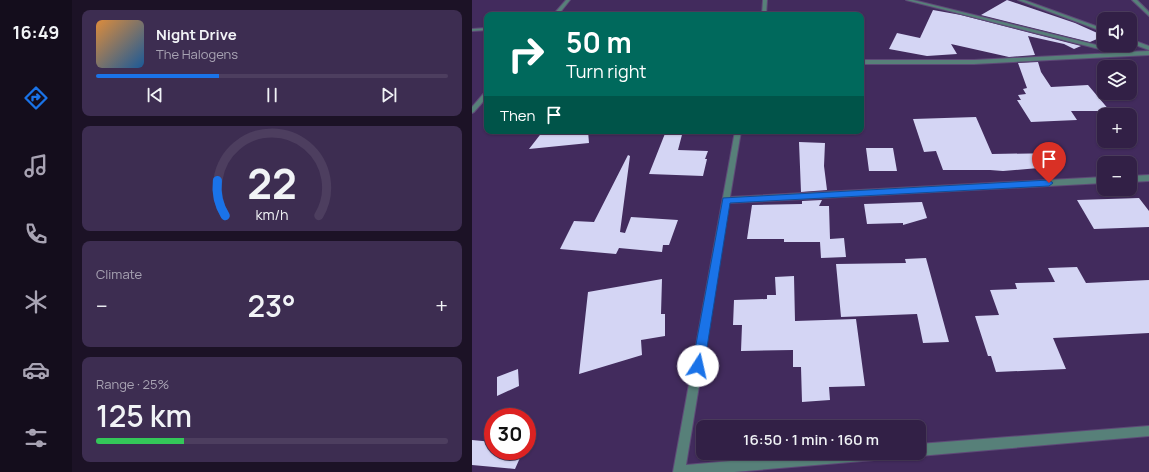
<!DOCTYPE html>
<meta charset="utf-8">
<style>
:root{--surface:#322046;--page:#3d2d51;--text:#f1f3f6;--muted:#a8a3b3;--line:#4d3e5f;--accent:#1a73e8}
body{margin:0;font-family:Manrope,sans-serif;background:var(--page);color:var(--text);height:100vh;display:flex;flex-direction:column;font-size:15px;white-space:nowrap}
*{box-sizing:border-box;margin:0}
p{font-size:13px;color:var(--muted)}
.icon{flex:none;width:22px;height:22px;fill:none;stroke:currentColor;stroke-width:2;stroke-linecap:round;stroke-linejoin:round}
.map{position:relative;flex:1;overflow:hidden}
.details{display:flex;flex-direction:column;gap:10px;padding:10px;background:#1c1226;width:400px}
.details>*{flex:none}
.hud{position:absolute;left:12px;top:12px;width:380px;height:122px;border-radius:8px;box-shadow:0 1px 3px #0004,0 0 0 1px var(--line);background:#00695c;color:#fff;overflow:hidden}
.controls{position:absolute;left:625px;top:12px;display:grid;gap:8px}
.controls a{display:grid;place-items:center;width:40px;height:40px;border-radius:8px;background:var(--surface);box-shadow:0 1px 3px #0004,0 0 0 1px var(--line);font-size:20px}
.speed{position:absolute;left:12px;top:408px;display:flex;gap:8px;font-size:20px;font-weight:700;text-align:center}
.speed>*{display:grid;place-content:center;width:52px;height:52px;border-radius:50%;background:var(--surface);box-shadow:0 1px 3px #0004,0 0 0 1px var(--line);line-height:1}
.speed .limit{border:6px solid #d22;background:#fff;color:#111}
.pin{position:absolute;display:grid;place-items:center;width:34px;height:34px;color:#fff;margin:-41px -17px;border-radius:50% 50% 50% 0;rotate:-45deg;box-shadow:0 0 4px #0007}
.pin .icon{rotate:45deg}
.me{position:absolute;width:44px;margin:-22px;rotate:10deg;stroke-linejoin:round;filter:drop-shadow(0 0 3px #0008)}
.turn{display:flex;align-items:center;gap:14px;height:84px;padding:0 16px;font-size:18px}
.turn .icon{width:52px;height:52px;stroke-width:2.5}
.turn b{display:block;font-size:28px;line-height:34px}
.then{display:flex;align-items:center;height:38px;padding:0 16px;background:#0003;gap:8px;font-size:15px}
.big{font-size:30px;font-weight:600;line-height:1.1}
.details .tile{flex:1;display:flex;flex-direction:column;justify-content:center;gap:6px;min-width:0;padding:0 14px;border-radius:8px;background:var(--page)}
.details .dial{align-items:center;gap:0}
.dial svg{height:104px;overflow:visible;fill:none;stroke:var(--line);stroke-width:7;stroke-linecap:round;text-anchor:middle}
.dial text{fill:var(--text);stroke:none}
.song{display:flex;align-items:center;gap:12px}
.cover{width:48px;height:48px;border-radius:6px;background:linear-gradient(135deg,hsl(30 70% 55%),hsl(210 70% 35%))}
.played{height:4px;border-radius:2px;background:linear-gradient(90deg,var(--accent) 35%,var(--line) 35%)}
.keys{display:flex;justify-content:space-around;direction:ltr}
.heat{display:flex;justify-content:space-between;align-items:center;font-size:22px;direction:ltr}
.charge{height:6px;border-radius:3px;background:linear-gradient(90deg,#34c759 25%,var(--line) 0)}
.trip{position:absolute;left:224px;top:420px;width:230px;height:40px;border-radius:8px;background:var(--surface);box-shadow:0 1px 3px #0004,0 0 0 1px var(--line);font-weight:600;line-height:40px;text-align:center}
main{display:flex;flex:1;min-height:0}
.tab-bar{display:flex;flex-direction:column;width:72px;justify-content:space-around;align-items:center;background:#140d1c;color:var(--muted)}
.tab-bar .icon{width:28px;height:28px}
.tab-bar .on{color:var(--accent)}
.tab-bar b{font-size:18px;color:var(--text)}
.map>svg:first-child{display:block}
.building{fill:#d4d5f4}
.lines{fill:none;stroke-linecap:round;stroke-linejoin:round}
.minor-casing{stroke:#5e4977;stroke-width:2}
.minor{fill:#578079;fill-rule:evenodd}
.route{fill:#1a73e8;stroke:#114b97}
</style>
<main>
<nav class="tab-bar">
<b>16:49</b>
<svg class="icon on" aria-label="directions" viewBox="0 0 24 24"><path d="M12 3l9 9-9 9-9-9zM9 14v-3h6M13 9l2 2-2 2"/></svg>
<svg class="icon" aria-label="music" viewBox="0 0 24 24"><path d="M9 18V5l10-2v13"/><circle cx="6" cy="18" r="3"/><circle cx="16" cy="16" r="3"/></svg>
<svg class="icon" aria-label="phone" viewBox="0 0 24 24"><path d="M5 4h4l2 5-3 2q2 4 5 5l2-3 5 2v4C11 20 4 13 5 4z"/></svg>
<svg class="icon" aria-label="climate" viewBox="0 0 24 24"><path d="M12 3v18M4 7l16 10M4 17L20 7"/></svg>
<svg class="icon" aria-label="car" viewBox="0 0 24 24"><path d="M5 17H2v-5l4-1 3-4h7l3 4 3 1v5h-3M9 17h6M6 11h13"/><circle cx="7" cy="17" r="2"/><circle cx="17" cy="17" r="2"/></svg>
<svg class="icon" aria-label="filters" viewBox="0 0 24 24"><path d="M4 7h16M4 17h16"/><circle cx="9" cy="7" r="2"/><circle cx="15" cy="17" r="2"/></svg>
</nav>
<section class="details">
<div class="tile">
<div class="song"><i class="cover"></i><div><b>Night Drive</b><p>The Halogens</p></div></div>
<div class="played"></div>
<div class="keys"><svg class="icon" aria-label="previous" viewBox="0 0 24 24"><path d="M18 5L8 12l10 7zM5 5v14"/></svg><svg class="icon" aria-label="pause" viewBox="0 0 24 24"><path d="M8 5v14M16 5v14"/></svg><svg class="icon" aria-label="next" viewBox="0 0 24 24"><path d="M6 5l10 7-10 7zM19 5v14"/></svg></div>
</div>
<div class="tile dial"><svg viewBox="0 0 100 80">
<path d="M14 69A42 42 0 1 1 86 69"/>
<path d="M14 69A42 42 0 0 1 8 42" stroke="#1a73e8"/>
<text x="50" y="56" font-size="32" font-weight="700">22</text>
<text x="50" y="72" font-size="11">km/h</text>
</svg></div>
<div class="tile"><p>Climate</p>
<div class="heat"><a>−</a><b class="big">23°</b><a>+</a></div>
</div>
<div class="tile"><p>Range · 25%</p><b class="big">125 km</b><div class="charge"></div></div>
</section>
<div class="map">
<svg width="677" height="472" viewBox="0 0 677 472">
<rect width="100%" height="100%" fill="#422b5d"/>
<path class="building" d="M535,0L603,23L632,36L618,42L509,15Z
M461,10L489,15L609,46L602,49L592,44L556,36L563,55L537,57L479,44L485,54L455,56L417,49L425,33L448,38Z
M566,62L569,72L579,87L616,85L638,111H599L605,120L559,122L545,100H549L546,95L554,94L551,89L555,88L546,63Z
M504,117L520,154L588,153L589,166L531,171L518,170H471L464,151L452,152L441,119Z
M71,131H116L117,143L57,149Z
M194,131H211L206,150L236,151L233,159H235L231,176L177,174Z
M327,142L353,143L352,166L355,190L329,192Z
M394,148H421L425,171H397Z
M156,155L158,156L148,232L153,233L159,217L206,220L197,245H191L190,252L147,248L144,254L88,249L102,221L122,222Z
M667,198L677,211V227L622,229L605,200Z
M350,200L347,206H357L358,239L372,238L374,257L349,258L348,242H312V239H275L280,205L330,204V201Z
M450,202L455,218L431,225V223L395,224L392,204Z
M454,258L477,342L451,343L445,314L369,317L364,264L434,263L433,259Z
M605,267L614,283L677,280V333L581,338L594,369L524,372L519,356H516L503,316L527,315L518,290L545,289L543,283L583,282L576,268Z
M322,276L323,321L384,319L393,386L357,387L358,400L330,402L329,367H321V350L269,351L270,325H261L262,300L295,299V295H304L303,277Z
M190,279L189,314H193V336L169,340L170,355L107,374L116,292Z
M46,369L47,386L25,396V377Z
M0,440L21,442V451H51L43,469L0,465Z"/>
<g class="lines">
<defs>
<path id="minor" d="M94,0H98L86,15H81Z
M291,0H295L294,15H290Z
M434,0H441L653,52L677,51V55L502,64H389V60H502L643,53Z
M546,0H552L632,29V32Z
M660,0H665L677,12V16Z
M15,28V30L0,31V29Z
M658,39L677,46V50L658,43Z
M15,91V97L2,112L0,113V107L13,92Z
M263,131H269L258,197L632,177V183L257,203L214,465L349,453H420L418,457L414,459L262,472H201Z
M677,175V181L658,182V176Z
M677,426V436L447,456L443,453H447V444Z"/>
</defs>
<use href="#minor" class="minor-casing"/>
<use href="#minor" class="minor"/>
</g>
<path class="route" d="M577,180L581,183L577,186L258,203L232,366L230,370L226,371L222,370L220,366L251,198Z"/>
</svg>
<div class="controls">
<a><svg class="icon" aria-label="sound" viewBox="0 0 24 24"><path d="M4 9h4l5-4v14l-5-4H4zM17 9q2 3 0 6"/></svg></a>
<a><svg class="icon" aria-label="layers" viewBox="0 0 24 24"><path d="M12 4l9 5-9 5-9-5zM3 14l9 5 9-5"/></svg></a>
<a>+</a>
<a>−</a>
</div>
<div class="speed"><div class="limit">30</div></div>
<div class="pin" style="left:577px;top:183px;background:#d93025"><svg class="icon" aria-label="arrive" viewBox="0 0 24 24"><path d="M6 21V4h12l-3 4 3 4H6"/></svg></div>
<svg class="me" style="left:226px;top:366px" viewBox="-20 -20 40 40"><circle r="19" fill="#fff"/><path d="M0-13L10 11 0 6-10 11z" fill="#1a73e8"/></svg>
<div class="trip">16:50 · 1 min · 160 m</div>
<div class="hud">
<div class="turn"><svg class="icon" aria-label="right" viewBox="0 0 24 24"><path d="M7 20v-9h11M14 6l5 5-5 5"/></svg><div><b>50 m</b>Turn right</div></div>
<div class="then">Then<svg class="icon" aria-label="arrive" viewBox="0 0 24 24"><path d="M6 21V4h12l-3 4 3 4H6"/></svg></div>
</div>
</div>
</main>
